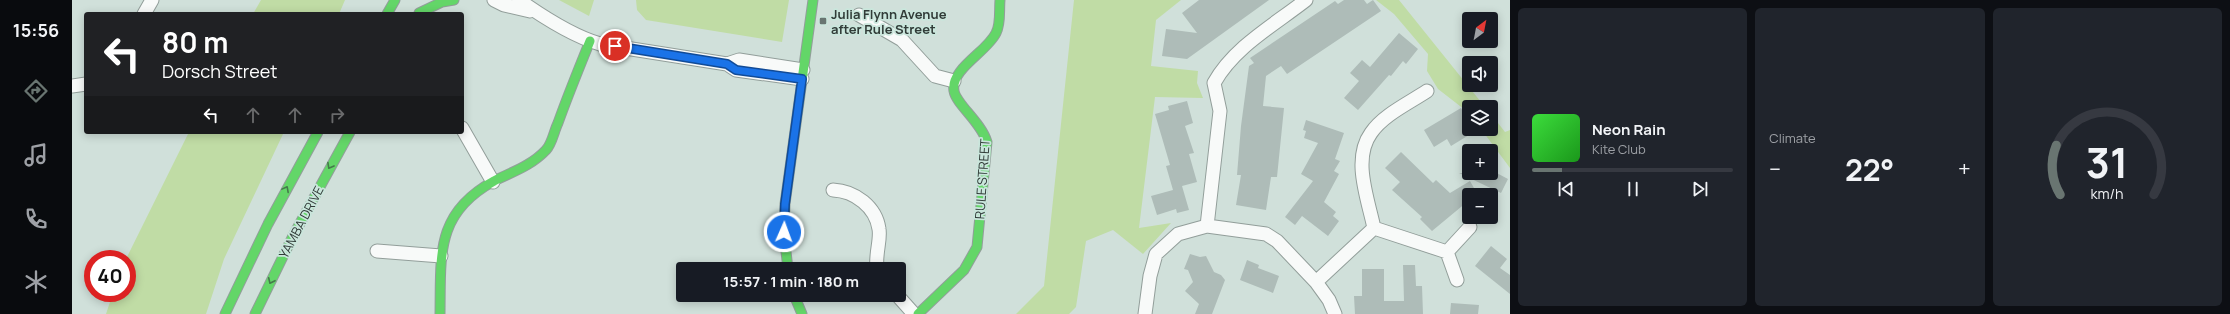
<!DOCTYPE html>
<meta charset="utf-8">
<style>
:root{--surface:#171b24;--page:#20242c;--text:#f1f3f6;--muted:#9ea1a6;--line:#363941;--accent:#697571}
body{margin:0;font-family:Manrope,sans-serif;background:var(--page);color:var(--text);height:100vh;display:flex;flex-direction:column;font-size:15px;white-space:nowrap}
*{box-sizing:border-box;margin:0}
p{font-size:13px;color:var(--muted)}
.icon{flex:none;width:22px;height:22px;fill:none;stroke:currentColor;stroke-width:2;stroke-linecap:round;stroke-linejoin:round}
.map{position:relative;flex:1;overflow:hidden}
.details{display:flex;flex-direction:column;gap:8px;padding:8px;background:#0d0f14;width:720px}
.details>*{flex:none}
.banner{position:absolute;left:12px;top:12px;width:380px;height:122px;border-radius:4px;box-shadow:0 2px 10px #0003;background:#202124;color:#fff;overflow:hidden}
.needle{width:26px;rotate:32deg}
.buttons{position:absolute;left:1390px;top:12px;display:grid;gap:8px}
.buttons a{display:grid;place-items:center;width:36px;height:36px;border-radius:4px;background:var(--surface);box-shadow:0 2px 10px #0003;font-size:20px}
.speed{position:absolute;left:12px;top:250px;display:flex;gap:8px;font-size:20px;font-weight:700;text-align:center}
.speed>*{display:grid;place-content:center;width:52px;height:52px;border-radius:50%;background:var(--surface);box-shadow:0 2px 10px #0003;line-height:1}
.speed .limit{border:6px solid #d22;background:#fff;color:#111}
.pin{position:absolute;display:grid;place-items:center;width:34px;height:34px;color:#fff;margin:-17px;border:2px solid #fff;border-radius:50%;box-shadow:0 1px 4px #0007}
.me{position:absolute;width:44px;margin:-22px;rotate:2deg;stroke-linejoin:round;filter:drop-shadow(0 0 3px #0008)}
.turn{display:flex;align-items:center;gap:14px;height:84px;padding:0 12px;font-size:18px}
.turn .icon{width:52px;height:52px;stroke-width:2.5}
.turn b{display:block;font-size:28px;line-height:34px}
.lanes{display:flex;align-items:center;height:38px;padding:0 12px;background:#0003;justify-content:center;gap:20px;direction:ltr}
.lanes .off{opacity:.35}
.big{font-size:30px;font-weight:700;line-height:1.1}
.details .card{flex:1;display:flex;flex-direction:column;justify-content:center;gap:6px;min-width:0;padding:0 14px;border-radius:6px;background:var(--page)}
.details .dial{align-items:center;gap:0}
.dial svg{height:104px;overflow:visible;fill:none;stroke:var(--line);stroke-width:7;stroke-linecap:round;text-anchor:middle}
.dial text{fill:var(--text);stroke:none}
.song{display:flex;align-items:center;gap:12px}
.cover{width:48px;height:48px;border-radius:6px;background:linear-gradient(135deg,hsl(120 70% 55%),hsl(120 70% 35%))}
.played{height:4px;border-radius:2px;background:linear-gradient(90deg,var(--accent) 15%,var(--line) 15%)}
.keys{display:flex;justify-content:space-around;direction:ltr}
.heat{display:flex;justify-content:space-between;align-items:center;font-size:22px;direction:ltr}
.details .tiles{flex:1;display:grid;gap:8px;grid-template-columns:repeat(3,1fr)}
.trip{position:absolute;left:604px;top:262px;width:230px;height:40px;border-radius:4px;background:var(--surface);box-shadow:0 2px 10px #0003;font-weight:700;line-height:40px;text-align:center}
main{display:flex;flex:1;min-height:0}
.tab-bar{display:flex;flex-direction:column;width:72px;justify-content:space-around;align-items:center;background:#090b0e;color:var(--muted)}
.tab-bar .icon{width:28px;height:28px}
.tab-bar .selected{color:var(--accent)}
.tab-bar b{font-size:18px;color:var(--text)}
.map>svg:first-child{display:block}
.green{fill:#c0dca5}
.building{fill:#aebcb8}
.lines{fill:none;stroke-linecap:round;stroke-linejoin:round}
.street-casing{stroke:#929e9a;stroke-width:15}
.fast-casing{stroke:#929e9a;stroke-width:11}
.street{stroke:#f8faf9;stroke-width:13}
.fast{stroke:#63d668;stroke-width:9}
.oneway{stroke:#457a4b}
.route-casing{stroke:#114b97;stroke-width:10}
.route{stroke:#1a73e8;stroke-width:7}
.poi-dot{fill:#697571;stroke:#cae6dc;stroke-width:1.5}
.labels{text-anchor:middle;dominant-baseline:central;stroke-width:3.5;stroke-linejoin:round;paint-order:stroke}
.poi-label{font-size:13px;font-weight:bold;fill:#313c38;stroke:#cae6dc;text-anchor:start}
.street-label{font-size:13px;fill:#313c38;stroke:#cae6dc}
</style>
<main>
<nav class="tab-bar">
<b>15:56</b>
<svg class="icon selected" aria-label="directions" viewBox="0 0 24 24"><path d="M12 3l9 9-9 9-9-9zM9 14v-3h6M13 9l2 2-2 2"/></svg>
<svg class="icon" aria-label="music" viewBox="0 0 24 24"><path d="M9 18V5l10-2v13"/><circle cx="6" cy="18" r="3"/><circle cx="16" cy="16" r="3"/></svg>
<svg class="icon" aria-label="phone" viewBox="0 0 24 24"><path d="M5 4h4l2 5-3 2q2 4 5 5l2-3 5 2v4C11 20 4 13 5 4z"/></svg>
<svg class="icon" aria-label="climate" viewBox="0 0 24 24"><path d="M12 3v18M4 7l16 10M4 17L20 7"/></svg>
</nav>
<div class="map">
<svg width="1438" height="314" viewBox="0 0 1438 314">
<rect width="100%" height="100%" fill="#d0e0da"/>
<path class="green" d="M189,0H273L267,14H181Z
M487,0H522L517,16Z
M564,0H717L710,42L574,20L565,10Z
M1002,0H1109L1084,20L1079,66L1126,71L1125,83L1131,98L1083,97L1067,228L1099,223L1071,254L1041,230L1014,241L1004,307L997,314H944L972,286Z
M1304,0H1327L1413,107H1397V113L1366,89L1355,71L1356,54L1322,14Z
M1419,114L1433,132L1438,130V168L1409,129H1419Z
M117,132H212L152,259L134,314H34L41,293H55L54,259Z"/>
<path class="building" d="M1127,0H1197L1115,59L1090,56L1094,29L1125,33L1110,13Z
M1272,0H1292L1295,4L1301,0L1309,11L1215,74L1209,66L1194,76L1191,106L1212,108L1205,177H1199L1194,210L1164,205L1169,175H1165L1169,126L1177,66L1182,63L1178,58L1263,1L1266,4Z
M1327,33L1346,49L1334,64L1331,61L1319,76L1317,75L1286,110L1272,98L1287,81L1278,73L1290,60L1298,67Z
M1115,101L1121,123L1113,126L1122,153L1117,154L1125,182L1110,186L1117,210L1105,213L1104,209L1085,215L1079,196L1101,190L1094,166L1098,165L1083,114L1097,110L1096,106Z
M1389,108L1397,122V135L1379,146L1375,139L1362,147L1352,130Z
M1234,120L1272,133L1263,159L1268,161L1262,171L1267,174L1252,202L1264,212L1261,216L1267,221L1256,236L1230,216L1223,225L1213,217L1241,181L1229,174L1246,143L1232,138L1234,131L1231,130Z
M1329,152L1361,183L1364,180L1378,193L1398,181L1406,195H1390L1395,202L1360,231L1348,219L1350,217L1320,190L1328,182L1313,168Z
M1419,170L1436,179L1429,193L1387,173H1419Z
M1419,246L1435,259L1428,268L1438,275V294L1403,266Z
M1118,254L1128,257L1134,256L1142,272L1149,275L1153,280L1140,314H1123L1127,304L1113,291L1121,282L1116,270L1112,269Z
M1175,260L1187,265L1186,268L1207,276L1201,293L1168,280Z
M1331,265H1343L1344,286H1350L1351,314H1283L1282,296H1290V269H1312V301H1332Z
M1379,303L1407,305L1406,314H1378Z"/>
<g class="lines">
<defs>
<path id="street" d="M422,0L432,5L458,11
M447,0C471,17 500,36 528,44L655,64L664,70L730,79
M72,14L80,0
M787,15L830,40L863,76L882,81
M655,64L667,60L731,70
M0,86L14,84
M390,128L421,182
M761,190C783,191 804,207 807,229C809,240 803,254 805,269
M1135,226L1148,111L1142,83C1162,47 1202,25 1234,0
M1302,228L1375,252L1398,227
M305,251L369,256
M1375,252L1385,280
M1244,282L1302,228C1296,199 1280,159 1299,133C1311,115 1337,103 1355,91
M825,295L842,314
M1073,314L1078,276L1084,254L1106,234L1135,226L1194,234L1205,241L1244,282L1257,300L1263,314"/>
<path id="fast" d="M347,13L370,2L382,0
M315,14L323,0
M716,269L712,234L713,204L741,0
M722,295L730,314
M153,314L196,224L246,132
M183,314L221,236L278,132
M368,314C369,255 363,213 422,181C440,172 459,166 474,150C480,144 482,131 486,123C496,95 507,68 518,41
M846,314L892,270L905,247L915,142C909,122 884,104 882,91C878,69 915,52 924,33C929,24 927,11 928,0"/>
</defs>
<use href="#street" class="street-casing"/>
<use href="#fast" class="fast-casing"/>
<use href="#street" class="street"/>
<use href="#fast" class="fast"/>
</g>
<defs><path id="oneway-chevron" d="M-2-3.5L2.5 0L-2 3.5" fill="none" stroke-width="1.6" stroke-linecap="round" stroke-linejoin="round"/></defs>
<g class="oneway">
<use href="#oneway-chevron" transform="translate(258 166) rotate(119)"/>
<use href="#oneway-chevron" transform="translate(214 189) rotate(-62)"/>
<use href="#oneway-chevron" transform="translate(199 281) rotate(115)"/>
</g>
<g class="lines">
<defs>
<path id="route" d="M543,46L655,64L664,70L730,79L713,204L712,232"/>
</defs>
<use href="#route" class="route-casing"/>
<use href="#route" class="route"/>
</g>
<rect class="poi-dot" x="747" y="17" width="8" height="8" rx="2"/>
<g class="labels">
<g class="poi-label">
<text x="759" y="14">Julia Flynn Avenue<tspan x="759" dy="15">after Rule Street</tspan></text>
</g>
<g class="street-label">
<text transform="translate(910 179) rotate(-86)">RULE STREET</text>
<text transform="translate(229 222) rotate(-62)">YAMBA DRIVE</text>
</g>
</g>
</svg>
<div class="buttons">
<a><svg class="needle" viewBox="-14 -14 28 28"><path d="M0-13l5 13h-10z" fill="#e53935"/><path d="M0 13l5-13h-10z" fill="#9ea1a6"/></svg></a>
<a><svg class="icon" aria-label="sound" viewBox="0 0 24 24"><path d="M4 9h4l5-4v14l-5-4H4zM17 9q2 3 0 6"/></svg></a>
<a><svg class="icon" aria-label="layers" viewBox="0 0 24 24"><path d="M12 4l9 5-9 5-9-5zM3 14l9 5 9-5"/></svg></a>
<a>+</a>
<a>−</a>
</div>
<div class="speed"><div class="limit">40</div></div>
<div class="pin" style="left:543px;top:46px;background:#d93025"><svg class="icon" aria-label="arrive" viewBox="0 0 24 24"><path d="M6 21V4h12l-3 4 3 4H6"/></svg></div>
<svg class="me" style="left:712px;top:232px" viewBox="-20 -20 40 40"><circle r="17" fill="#1a73e8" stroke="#fff" stroke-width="3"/><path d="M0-11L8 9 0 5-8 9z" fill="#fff"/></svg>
<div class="trip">15:57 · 1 min · 180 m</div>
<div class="banner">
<div class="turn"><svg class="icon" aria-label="left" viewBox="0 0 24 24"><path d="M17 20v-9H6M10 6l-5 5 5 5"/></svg><div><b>80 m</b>Dorsch Street</div></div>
<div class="lanes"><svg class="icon" aria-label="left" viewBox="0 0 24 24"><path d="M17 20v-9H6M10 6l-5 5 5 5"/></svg><svg class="icon off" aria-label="ahead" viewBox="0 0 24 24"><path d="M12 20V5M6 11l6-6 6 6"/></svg><svg class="icon off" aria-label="ahead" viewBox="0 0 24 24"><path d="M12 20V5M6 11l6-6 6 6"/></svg><svg class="icon off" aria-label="right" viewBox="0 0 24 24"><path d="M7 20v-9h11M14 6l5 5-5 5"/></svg></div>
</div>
</div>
<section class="details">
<div class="tiles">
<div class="card">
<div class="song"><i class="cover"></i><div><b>Neon Rain</b><p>Kite Club</p></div></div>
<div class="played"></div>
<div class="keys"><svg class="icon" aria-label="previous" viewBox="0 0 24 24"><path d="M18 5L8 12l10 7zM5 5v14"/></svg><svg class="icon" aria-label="pause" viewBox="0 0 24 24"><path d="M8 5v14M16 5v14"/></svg><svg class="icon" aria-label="next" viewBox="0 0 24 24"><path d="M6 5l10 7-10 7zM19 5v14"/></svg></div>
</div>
<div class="card"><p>Climate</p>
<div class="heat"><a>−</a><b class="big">22°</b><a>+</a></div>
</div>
<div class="card dial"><svg viewBox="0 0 100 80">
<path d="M14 69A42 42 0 1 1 86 69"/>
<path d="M14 69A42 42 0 0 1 11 31" stroke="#697571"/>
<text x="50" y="56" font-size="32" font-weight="700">31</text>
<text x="50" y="72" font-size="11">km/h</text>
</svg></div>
</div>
</section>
</main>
